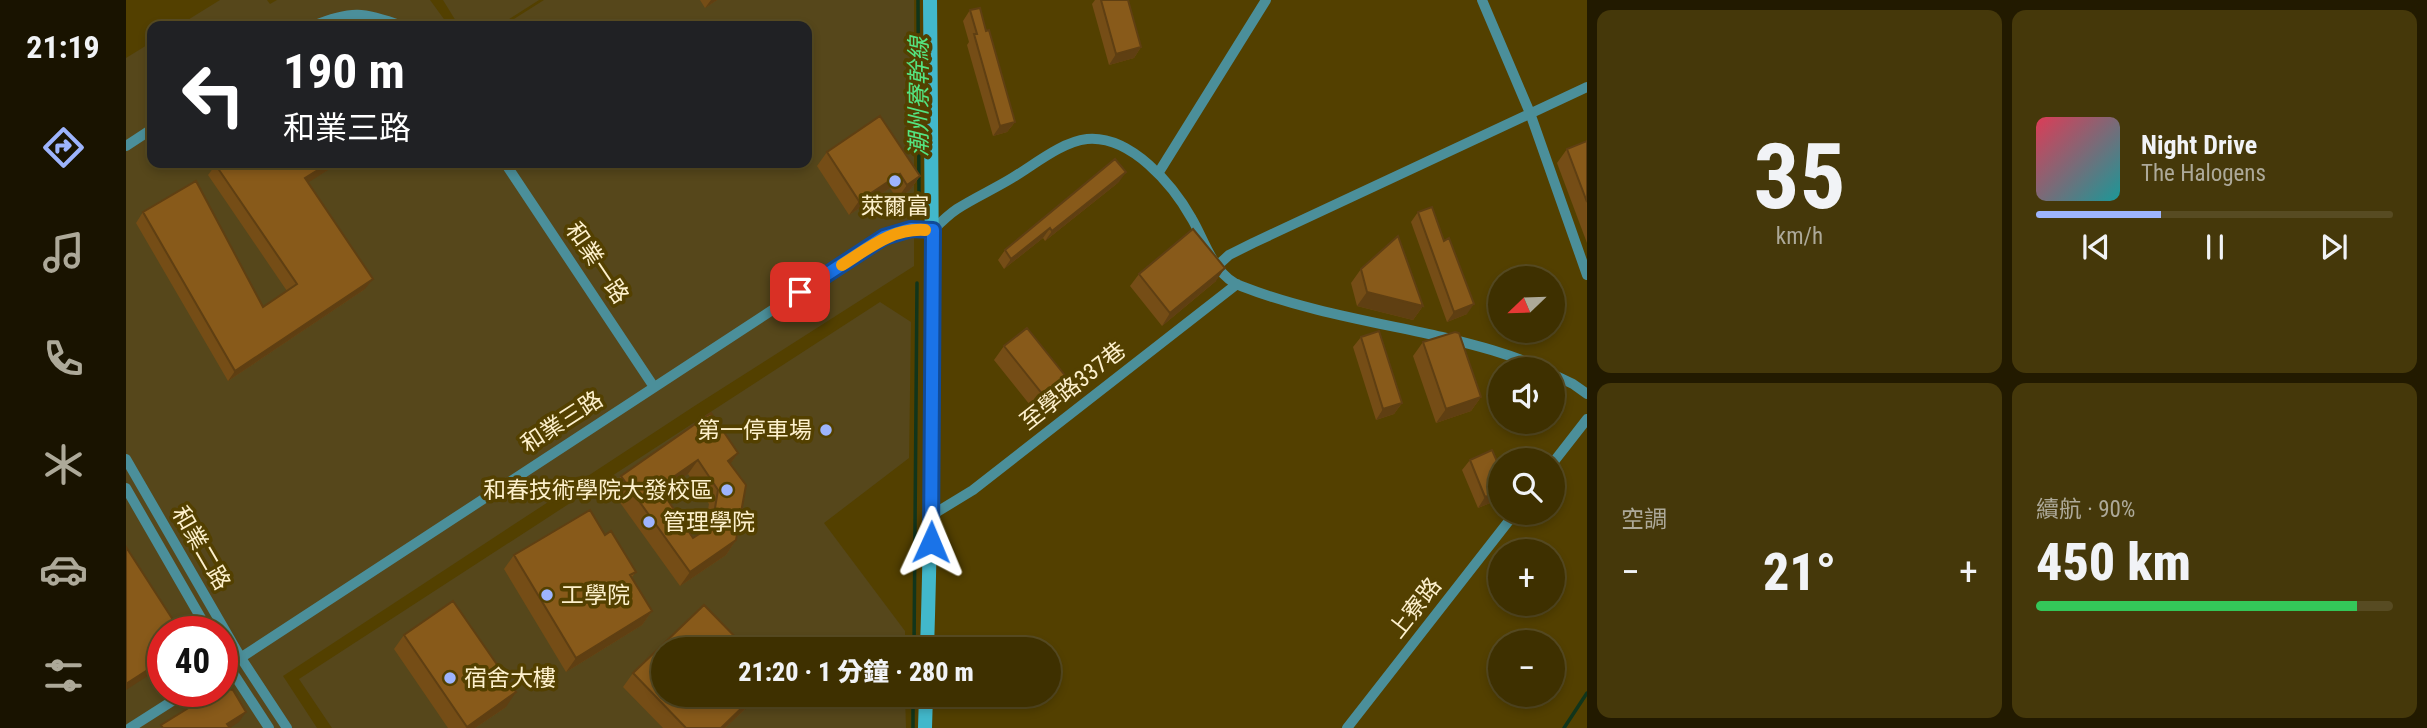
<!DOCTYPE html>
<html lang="zh-TW">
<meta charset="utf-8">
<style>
:root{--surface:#3e3000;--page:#45380a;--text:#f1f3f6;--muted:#ada999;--line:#574b22;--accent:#9db4fd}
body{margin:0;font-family:"Roboto Condensed","Noto Sans TC",sans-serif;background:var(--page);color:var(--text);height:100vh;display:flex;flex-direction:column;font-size:26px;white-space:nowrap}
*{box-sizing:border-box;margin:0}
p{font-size:23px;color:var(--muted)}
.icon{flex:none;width:38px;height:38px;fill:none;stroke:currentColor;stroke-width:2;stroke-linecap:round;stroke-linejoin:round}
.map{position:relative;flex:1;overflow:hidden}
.side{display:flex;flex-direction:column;gap:10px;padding:10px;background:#221a00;width:840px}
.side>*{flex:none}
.hud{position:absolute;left:21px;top:21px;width:665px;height:147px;border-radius:14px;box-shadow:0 4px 10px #0003,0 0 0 2px var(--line);background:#202124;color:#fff;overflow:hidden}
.needle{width:46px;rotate:247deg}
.buttons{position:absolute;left:1362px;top:266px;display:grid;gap:14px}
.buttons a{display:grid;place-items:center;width:77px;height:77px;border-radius:50%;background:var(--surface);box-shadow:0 4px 10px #0003,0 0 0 2px var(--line);font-size:35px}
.speed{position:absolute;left:21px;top:616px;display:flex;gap:14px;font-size:35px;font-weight:700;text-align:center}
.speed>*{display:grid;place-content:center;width:91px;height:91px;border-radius:50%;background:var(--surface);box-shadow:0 4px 10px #0003,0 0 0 2px var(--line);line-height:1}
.speed .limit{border:10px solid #d22;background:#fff;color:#111}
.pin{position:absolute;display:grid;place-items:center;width:60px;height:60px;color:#fff;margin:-30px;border-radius:14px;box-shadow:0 4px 10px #0006}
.me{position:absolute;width:77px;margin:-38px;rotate:1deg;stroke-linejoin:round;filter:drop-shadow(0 0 5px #0008)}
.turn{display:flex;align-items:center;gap:24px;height:147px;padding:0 21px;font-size:32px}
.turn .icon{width:91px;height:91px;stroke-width:2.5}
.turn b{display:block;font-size:49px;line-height:60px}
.big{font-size:52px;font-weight:800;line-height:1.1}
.side .card{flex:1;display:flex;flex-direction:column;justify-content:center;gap:10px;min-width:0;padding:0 24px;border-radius:14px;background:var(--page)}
.side .dial{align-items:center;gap:0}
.dial b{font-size:91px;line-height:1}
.song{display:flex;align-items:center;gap:21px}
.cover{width:84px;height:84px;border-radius:10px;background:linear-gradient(135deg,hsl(350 70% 55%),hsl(180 70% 35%))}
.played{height:7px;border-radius:4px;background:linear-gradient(90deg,var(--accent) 35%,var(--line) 35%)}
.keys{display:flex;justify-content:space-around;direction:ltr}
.heat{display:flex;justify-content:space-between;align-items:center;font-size:38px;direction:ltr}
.charge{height:10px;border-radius:5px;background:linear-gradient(90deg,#34c759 90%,var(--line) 0)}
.side .tiles{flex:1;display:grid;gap:10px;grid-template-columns:repeat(2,1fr)}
.trip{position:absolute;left:525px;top:637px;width:410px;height:70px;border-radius:35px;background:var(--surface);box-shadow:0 4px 10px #0003,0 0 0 2px var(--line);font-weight:800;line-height:70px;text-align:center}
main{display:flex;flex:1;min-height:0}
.tab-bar{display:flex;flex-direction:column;width:126px;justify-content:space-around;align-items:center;background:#191300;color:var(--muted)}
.tab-bar .icon{width:49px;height:49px}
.tab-bar .current{color:var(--accent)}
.tab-bar b{font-size:32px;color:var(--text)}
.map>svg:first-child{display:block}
.built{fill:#56471b;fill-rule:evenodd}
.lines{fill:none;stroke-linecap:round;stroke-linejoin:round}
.stream{stroke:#11351b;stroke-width:3.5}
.street{stroke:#4b8f9a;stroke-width:10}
.secondary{stroke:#42b8cb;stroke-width:14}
.wall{fill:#754d16;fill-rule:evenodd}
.shaded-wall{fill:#5f3f12}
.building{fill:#885a1a;stroke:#5f3f12;stroke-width:2;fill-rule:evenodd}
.route-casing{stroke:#114b97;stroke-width:18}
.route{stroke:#1a73e8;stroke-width:12}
.slow{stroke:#f59e0b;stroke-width:12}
.poi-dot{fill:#9db4fd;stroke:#534000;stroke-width:2.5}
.labels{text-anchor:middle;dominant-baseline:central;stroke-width:7;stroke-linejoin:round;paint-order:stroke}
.poi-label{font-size:23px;fill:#fdf0cc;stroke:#534000;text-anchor:start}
.street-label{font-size:23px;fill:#fdf0cc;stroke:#534000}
.water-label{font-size:24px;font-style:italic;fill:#54e480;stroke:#534000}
</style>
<main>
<nav class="tab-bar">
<b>21:19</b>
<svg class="icon current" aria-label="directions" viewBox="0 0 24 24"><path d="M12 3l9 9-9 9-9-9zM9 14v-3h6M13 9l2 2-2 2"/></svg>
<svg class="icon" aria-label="music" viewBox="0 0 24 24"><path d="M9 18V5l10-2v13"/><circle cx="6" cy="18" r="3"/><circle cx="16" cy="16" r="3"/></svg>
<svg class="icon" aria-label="phone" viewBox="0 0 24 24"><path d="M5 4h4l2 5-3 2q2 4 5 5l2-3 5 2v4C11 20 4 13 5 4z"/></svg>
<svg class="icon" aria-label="climate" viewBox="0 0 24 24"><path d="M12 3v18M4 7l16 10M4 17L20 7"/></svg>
<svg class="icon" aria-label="car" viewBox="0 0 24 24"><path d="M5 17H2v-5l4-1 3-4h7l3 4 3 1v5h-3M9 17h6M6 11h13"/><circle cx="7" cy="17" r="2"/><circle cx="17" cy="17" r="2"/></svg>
<svg class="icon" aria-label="filters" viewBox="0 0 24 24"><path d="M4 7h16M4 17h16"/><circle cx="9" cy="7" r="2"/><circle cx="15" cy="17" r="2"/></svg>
</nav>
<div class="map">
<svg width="1461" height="728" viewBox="0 0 1461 728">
<rect width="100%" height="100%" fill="#534000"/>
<path class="built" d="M94,0H141L144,4L151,0H304L323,26H52Z
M317,0H413L372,26H333Z
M418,0H788V266L570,405L157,676L191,728H0V58L26,42V163H681V26H377ZM37,632H96V691H37Z
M754,302L785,322L783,458L698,523L779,631V649H537V695H779L780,728H206L173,679Z"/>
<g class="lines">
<path class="stream" d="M792,0L793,194
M788,649L791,283
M787,728V695
M1438,728L1461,693"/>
<path class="street" d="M1356,0L1404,113L1461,275
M187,26C225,10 238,12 276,26
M0,146L26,129
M379,163L528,387
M1033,172L1140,0
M1091,266L1103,255L1127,243L1461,87
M1426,374L1447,384L1461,394
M0,459L115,658L161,728
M1426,464L1461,419
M0,488L83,632
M806,515L847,490L1111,284
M96,656L143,728
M96,670L758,237L785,229L807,230C814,223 822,215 831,209C848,198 868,189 886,178C908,165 935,142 961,139C1005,135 1047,185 1066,219C1079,241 1088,276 1115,286C1179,311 1249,322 1316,337C1349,345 1385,354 1417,369
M4,728L62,691
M1221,728L1389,513"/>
<path class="secondary" d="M801,649C808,433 806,216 804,0
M799,728L800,695"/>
</g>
<path class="wall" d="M574,0H591L579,8Z
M969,0H975L1015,47L1008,58L983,65L966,4Z
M844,10L860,31L889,122L881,132L867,136L841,45L843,42L837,21Z
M1461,141V243L1431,163L1441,149Z
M701,152L794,176L784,190L771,199L764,188L723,215L691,166Z
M91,163H213L182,182L239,289L102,381L10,223L17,212L137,307L161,291L82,175Z
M993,182L919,241L917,238L878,269L872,260L879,250Z
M1292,212L1341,314L1321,322L1285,222Z
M1235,269L1297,306L1287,320L1231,306L1225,283Z
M1013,274L1090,281L1036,326L1004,286Z
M1235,337L1276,403L1268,414L1250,420L1227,347Z
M1297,342L1355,397L1345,411L1310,423L1287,356Z
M878,346L939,402L916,420L868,360Z
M585,413L612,453L604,464L610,540L600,555L554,586L485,490L495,476ZM562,474L583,504L578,531L567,538L536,492Z
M1344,460L1374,499L1352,508L1336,470Z
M479,535L510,572L506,577L526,611L516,625L440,672L378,569L388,555Z
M578,605L621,649H537L588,699L592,695H634L599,728H537L497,687L507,673Z
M278,635L380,707L349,728H322L268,649Z"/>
<path class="shaded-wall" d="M585,0H591L579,8Z
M1015,47L1008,58L983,65L990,54Z
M889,122L881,132L867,136L874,126Z
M203,163H213L172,189L179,178Z
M1000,172L993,182L919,241L926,231Z
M774,174L764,188L723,215L733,201Z
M794,176L784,190L771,199L781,185Z
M924,228L917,238L878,269L885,259Z
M1099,268L1090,281L1036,326L1044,313Z
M247,279L239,289L102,381L109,371Z
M1241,292L1297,306L1287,320L1231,306Z
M1348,304L1341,314L1321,322L1328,312Z
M949,388L939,402L916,420L926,406Z
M1355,397L1345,411L1310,423L1320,409Z
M1276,403L1268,414L1250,420L1257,409Z
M612,453L602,467V461Z
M572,460L562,474L523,501L533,487Z
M1374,492V499L1352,508L1359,497Z
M610,540L600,555L554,586L564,572Z
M526,611L516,625L440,672L450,658Z
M37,660V666L0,690V684Z
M390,692L380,707L349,728H340Z
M629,695H634L599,728H595Z
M120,712L113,722L104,728L101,724Z"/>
<path class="building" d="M975,0H1002L1015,47L990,54Z
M854,8L860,31L863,30L889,122L874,126L848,34H851L844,10Z
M754,116L794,176L781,185L774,174L733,201L701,152Z
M1461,141V202L1441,149Z
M989,159L1000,172L926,231L924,228L885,259L879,250Z
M91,163H203L179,178L247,279L109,371L17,212L70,181L137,307L171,284L89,164Z
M1306,207L1318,241L1323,238L1348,304L1328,312L1292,212Z
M1067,229L1099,268L1044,313L1013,274Z
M1272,236L1297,306L1241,292L1235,269Z
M901,328L949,388L926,406L878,346Z
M1253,331L1276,403L1257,409L1235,337Z
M1329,332L1333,333L1355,397L1320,409L1297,342Z
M585,413L612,453L602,461L620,485L610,540L564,572L495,476ZM572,460L592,490L586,526L567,538L533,487Z
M1366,450L1374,468V492L1359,497L1344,460Z
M464,510L479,535L485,531L510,572L504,575L526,611L450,658L388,555Z
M0,547L49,623L50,632H37V660L0,684Z
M327,601L390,692L341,727L278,635Z
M578,605L621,649H578L574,644L569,649H537V695H584L588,699L592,695H629L595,728H560L507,673Z
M96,688L107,690L120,712L101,724L104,728H37L35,725L90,691H96Z"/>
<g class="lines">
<defs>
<path id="route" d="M674,292L758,237L785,229L807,230L805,542"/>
</defs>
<use href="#route" class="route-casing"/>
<use href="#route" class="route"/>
<path class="slow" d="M716,265C743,248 766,228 799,230"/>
</g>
<g class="poi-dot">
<circle cx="769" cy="181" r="7"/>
<circle cx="700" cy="430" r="7"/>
<circle cx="601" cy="490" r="7"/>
<circle cx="523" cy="522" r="7"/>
<circle cx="421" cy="595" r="7"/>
<circle cx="324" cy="678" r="7"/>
</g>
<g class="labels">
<g class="poi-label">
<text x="769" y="206" text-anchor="middle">萊爾富</text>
<text x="686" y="430" text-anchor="end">第一停車場</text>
<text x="587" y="490" text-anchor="end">和春技術學院大發校區</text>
<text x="537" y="522">管理學院</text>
<text x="435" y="595">工學院</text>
<text x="338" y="678">宿舍大樓</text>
</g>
<g class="street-label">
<text transform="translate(471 263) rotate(56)">和業一路</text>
<text transform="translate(947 386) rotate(-38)">至學路337巷</text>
<text transform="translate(436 422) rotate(-33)">和業三路</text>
<text transform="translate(75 548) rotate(60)">和業二路</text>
<text transform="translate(1289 608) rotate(-52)">上寮路</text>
</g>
<g class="water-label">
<text transform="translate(793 97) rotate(-90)">潮州寮幹線</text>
</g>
</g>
</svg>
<div class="buttons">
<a><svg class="needle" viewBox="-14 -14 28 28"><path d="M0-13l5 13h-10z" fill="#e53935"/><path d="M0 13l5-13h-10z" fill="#ada999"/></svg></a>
<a><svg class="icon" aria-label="sound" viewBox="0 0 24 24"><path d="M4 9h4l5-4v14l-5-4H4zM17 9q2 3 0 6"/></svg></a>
<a><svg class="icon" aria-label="search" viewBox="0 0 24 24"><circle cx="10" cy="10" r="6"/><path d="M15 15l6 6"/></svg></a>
<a>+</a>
<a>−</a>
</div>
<div class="speed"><div class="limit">40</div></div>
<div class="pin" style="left:674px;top:292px;background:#d93025"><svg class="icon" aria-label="arrive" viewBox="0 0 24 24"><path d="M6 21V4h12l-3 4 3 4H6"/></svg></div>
<svg class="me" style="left:805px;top:542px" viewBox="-20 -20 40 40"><path d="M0-17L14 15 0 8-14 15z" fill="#1a73e8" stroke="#fff" stroke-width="4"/></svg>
<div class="trip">21:20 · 1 分鐘 · 280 m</div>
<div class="hud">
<div class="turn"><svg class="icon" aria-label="left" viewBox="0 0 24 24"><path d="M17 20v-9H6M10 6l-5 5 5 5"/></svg><div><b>190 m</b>和業三路</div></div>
</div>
</div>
<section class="side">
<div class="tiles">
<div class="card dial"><b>35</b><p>km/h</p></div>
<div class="card">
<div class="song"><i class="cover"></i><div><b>Night Drive</b><p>The Halogens</p></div></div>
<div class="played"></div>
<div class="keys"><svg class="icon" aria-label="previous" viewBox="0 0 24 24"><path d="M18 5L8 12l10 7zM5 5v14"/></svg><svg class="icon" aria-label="pause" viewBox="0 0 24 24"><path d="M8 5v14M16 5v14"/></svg><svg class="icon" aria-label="next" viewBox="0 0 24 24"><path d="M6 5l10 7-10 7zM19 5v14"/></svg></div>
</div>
<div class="card"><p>空調</p>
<div class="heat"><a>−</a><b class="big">21°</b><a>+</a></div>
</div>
<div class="card"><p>續航 · 90%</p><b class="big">450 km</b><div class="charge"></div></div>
</div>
</section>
</main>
